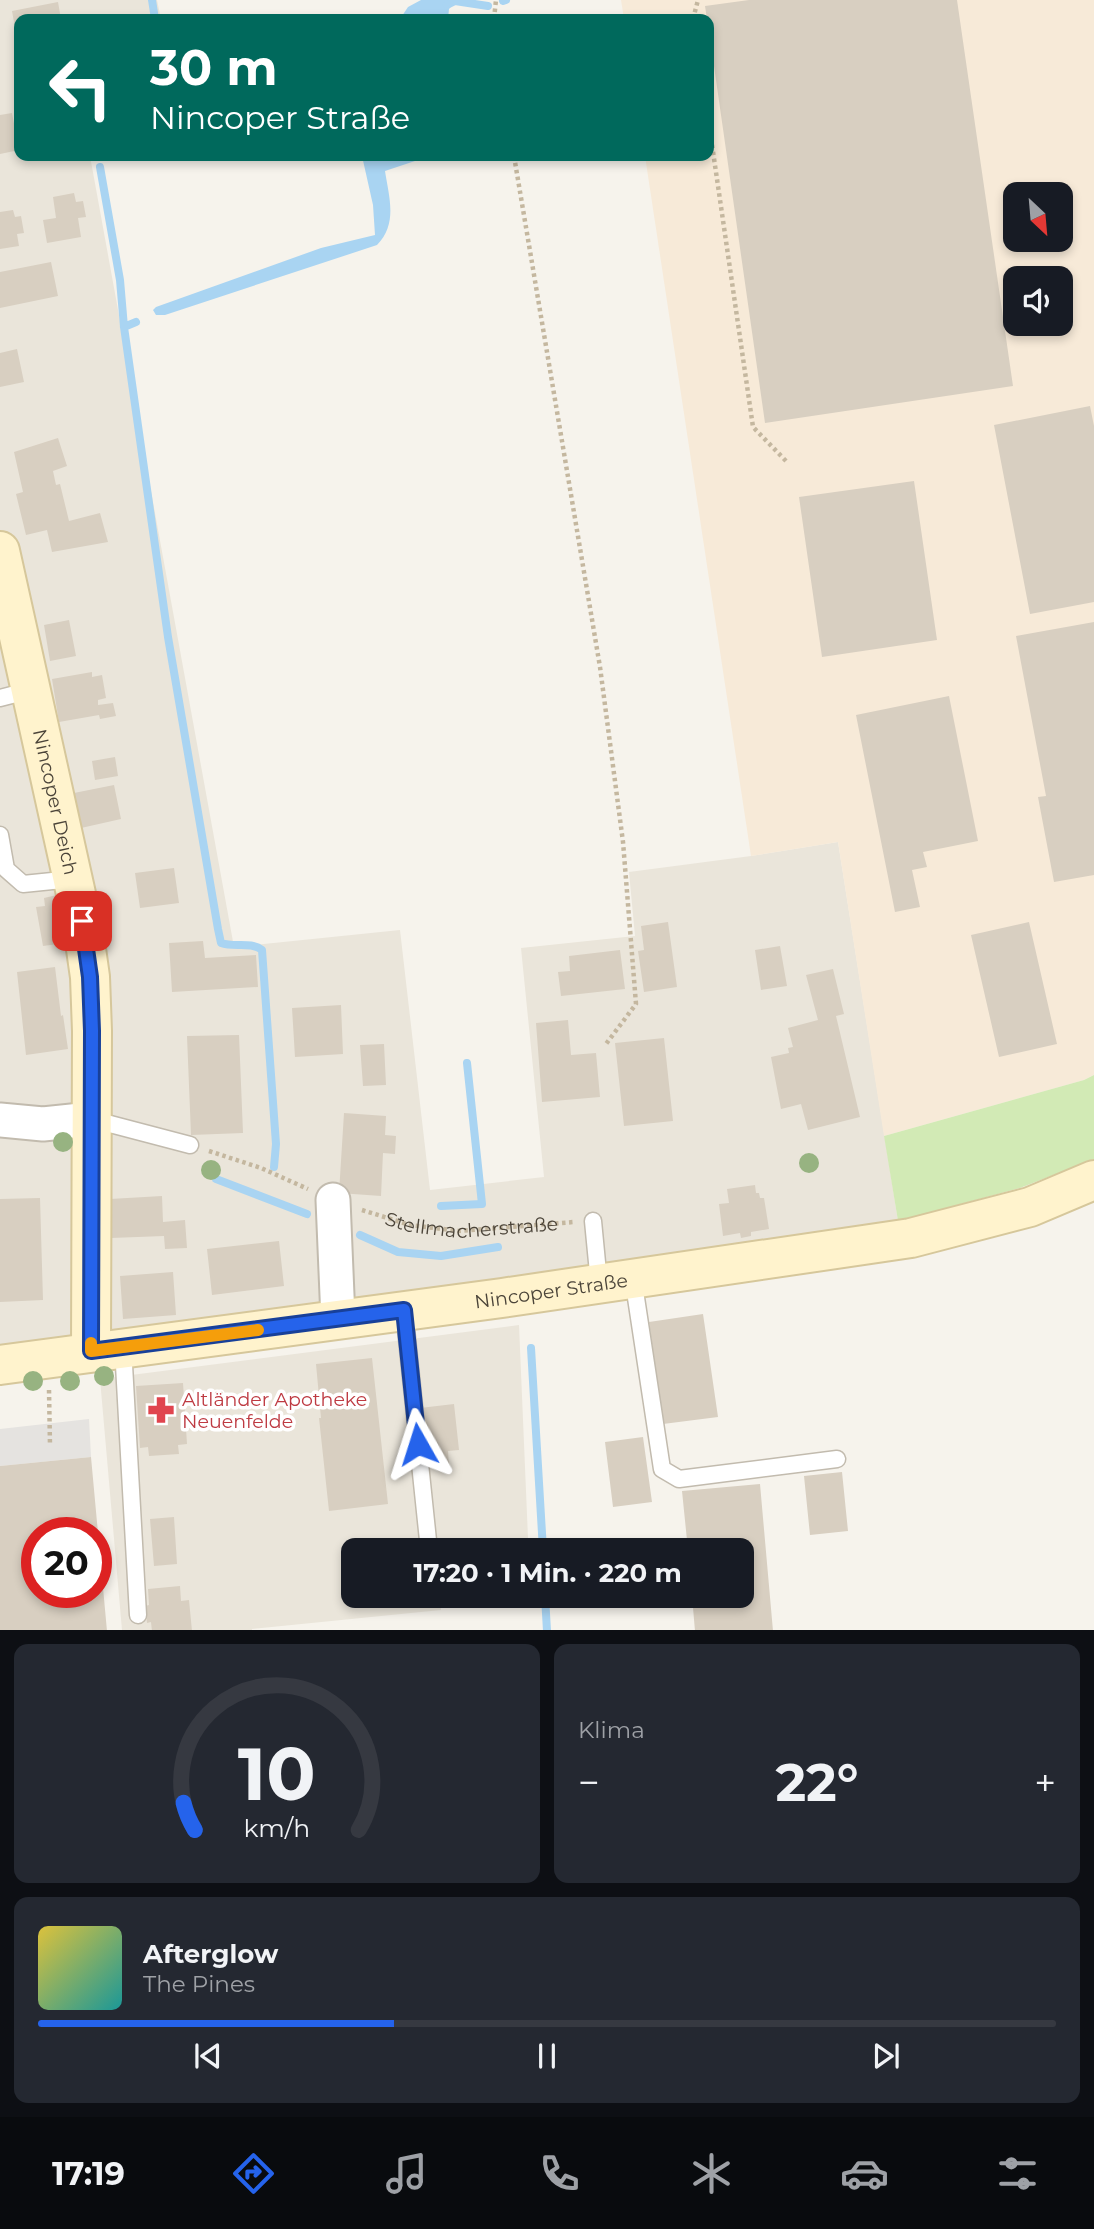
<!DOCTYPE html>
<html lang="de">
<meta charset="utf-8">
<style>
:root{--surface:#171b24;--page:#242831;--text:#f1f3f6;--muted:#9ea1a6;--line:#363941;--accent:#2563eb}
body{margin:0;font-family:Montserrat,sans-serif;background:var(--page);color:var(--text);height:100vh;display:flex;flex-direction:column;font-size:26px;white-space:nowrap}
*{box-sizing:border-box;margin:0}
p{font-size:23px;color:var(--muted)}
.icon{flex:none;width:38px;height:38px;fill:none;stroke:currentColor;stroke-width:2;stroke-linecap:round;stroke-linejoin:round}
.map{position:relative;height:1630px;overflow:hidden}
.panel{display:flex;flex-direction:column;gap:14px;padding:14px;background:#0d0f14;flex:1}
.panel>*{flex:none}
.banner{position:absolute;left:14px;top:14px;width:700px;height:147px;border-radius:14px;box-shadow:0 4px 10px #0003;background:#00695c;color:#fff;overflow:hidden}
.needle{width:46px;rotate:154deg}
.buttons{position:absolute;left:1003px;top:182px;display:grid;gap:14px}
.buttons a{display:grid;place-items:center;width:70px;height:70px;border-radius:14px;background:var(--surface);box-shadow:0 4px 10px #0003;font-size:35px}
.speed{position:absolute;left:21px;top:1517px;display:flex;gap:14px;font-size:35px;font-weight:700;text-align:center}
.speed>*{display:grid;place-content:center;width:91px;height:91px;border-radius:50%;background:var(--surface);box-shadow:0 4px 10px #0003;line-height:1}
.speed .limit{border:10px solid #d22;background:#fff;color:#111}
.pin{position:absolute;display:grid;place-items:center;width:60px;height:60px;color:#fff;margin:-30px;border-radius:14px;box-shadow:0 4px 10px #0006}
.me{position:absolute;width:77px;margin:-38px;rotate:354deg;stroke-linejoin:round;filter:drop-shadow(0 0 5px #0008)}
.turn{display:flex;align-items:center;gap:24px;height:147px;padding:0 21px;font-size:32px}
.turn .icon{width:91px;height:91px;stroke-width:2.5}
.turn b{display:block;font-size:49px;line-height:60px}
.big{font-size:52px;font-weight:700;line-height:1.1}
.panel .tile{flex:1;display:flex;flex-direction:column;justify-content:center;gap:10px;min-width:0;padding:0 24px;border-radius:14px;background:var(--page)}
.panel .dial{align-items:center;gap:0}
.dial svg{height:182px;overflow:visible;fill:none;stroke:var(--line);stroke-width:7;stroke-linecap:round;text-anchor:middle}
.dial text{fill:var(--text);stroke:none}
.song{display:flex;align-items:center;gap:21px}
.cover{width:84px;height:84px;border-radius:10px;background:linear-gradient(135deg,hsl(50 70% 55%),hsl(180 70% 35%))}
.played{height:7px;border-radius:4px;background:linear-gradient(90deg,var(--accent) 35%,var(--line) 35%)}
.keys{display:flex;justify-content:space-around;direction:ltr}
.heat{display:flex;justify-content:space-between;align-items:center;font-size:38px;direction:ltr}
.panel .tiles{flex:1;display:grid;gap:14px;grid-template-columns:1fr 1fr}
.tile:last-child{grid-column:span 2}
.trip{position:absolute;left:341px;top:1538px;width:413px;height:70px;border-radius:14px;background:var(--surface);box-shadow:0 4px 10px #0003;font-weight:700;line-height:70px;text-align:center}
.tabs{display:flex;height:112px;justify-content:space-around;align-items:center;background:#090b0e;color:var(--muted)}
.tabs .icon{width:49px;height:49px}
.tabs .selected{color:var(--accent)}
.tabs b{font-size:32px;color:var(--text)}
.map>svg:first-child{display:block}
.residential{fill:#eae5da}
.commercial{fill:#f7ead8;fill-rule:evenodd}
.green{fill:#d2eab5}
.parking{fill:#e5e3e0}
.water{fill:#a9d4f2}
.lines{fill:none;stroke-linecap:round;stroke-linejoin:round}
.stream{stroke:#a9d4f2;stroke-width:8}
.building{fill:#d8cfc1;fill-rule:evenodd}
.lane-casing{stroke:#c2bbae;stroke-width:19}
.street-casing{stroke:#c2bbae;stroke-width:37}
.secondary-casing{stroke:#d6c79b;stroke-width:42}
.path{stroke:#c4b79f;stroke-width:4.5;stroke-dasharray:3.5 3.5;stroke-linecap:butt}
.lane{stroke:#fff;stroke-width:16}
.street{stroke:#fff;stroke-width:33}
.secondary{stroke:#fff3cd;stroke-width:38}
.tree{fill:#97b381}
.route-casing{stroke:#184099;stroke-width:18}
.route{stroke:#2563eb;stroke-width:12}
.slow{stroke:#f59e0b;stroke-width:12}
.labels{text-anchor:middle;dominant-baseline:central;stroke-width:7;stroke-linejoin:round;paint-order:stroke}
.street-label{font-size:19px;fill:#4b4439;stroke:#fff}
.health-label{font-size:19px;fill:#be3a42;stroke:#fff;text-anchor:start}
</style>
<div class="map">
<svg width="1094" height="1631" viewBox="0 0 1094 1631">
<rect width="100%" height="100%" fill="#f6f3ec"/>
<path class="residential" d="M0,0H157L161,19H19V156H90L234,947L400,930L430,1190L544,1177L521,948L635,936L629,872L751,856L838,842L898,1221L560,1275L0,1350Z
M519,1325L528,1538L440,1545L439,1550H354V1596H440L441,1610L252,1629V1630H122L100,1379Z"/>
<path class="commercial" d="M621,0H1094V1075L1084,1080L884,1136L838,842L751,856L645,156H709V19H624ZM1015,194H1060V240H1015ZM1015,278H1060V324H1015Z"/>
<path class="green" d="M1094,1075V1159L1020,1188L898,1221L884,1136L1084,1080Z"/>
<path class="parking" d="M89,1419L91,1457L0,1466V1429Z"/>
<path class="water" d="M421,0H457L449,9L448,19H400L408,7Z
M362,156H430L385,171C389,197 398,224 377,245L165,315H156L153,310L156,307L321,248L375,235L373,205Z"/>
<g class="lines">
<path class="stream" d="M152,0L155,19
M503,1L506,0
M447,5L455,1L488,6
M100,167L120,280L124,327L168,637L218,929L221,943C235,948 250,941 262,950L276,1144L274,1167
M124,327L136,322
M216,1179L307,1214
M441,1206L482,1204L467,1063
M360,1235L398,1252L441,1256L498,1247
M531,1348L543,1550
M545,1596L547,1631"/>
</g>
<path class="building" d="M749,0H957L1013,386L765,423L709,31V19H707L705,6Z
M58,2L61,19H19L18,44L12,11Z
M12,113L19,150L0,154V115Z
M74,193L76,202L83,201L86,217L78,218L81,237L47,243L43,220L56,218L53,197Z
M13,210L15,217L21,216L24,233L17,234L19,246L0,249V212Z
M51,262L58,296L0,308V272Z
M17,349L24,382L0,387V353Z
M1090,406L1094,426V602L1030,614L994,425Z
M58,438L67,466L53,471L56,485L60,484L69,521L100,513L108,542L52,552L47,530L26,535L16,494L23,492L14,452Z
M914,481L937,640L822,657L799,497Z
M69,620L76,656L50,661L44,625Z
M1094,622V875L1054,882L1038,797L1046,796L1016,636Z
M92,672V677L102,675L106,698L98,700V705L113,703L116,716L100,719L99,715L59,722L52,679Z
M949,696L978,841L923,852L927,867L912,870L920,907L895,912L856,715Z
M115,757L118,776L95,780L92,761Z
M114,785L121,819L81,828L74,793Z
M174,868L179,903L140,908L135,873Z
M57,895L65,943L43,946L36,907L45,906L44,898Z
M668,922L677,987L644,992L638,951L644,950L641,926Z
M1029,922L1057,1044L999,1057L971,935Z
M203,941L205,958L256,955L258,987L172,992L169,943Z
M780,946L787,986L761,990L755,950Z
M620,950L625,989L561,996L558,972L570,971L569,956Z
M55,967L61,1016L63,1015L68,1049L26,1055L17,972Z
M833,969L844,1014L836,1016L860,1117L808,1130L801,1104L781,1109L771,1057L789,1053L788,1048L793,1047L788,1028L818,1020L806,975Z
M341,1005L343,1054L295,1057L292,1008Z
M568,1020L571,1055L596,1053L600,1097L542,1102L536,1023Z
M239,1035L243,1133L191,1135L187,1036Z
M664,1038L673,1121L624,1126L615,1043Z
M384,1044L386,1085L363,1086L360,1045Z
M344,1113L386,1116L385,1135L396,1136L395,1154L383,1153L381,1196L339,1193Z
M755,1185L756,1193H759L760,1198H764L769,1229L751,1232V1236L741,1238L740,1233L723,1236L719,1204L729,1203L727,1189Z
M162,1196L163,1222L185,1220L187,1248L165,1249L164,1236L111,1238L110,1199Z
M40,1198L43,1300L0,1302V1199Z
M279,1241L284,1286L212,1295L207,1249Z
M173,1272L176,1315L123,1319L120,1276Z
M703,1314L718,1417L663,1424L649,1322Z
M372,1358L388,1504L329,1511L319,1418H321L316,1364Z
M183,1383L187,1444L178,1445L179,1454L149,1456L148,1447L140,1448L136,1386Z
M454,1404L459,1450L448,1451L449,1465L427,1468L420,1408Z
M643,1437L652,1502L613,1507L605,1442Z
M91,1457L107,1631H0V1466ZM37,1533H96V1592H37Z
M842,1472L848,1531L810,1535L804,1476Z
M760,1484L773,1631H695L692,1596H742V1550H688L682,1491Z
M174,1517L177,1564L154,1566L150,1519Z
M180,1586L181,1601L189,1600L192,1631H152L151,1622L147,1623L145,1606L149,1605L148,1589Z"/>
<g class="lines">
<defs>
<path id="lane" d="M0,698L31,690
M0,835L6,869L23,884L72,879
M91,1119L190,1145
M593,1221L599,1283
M633,1278L662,1469L679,1479L837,1459
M404,1310L429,1550
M123,1347L138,1615"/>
<path id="street" d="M0,1120L43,1124L91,1119
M333,1200L338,1319"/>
<g id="secondary">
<path id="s2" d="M0,551L82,921L90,977L92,1031L91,1351"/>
<path id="s3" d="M0,1365L502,1298L911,1238L1030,1207L1094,1180"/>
</g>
</defs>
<use href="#lane" class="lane-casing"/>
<use href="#street" class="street-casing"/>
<use href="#secondary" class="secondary-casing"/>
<g class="path">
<path d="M494,19L496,0"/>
<path d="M693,19L698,0"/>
<path d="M709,124L753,427L786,461"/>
<path d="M514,156L600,667L623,842L636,1004L606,1044"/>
<path d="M209,1151L261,1168L308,1189"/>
<path id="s1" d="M362,1210L410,1225L459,1231L574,1222"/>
<path d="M49,1390L50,1446"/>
</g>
<use href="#lane" class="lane"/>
<use href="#street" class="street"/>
<use href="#secondary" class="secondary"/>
</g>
<g class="tree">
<circle cx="63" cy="1142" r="10"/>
<circle cx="809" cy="1163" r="10"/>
<circle cx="211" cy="1170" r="10"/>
<circle cx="104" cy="1376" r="10"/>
<circle cx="33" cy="1381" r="10"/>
<circle cx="70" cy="1381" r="10"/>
</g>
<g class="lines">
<defs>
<path id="route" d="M82,921L90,977L92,1031L91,1351L404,1310L418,1444"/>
</defs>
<use href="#route" class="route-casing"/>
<use href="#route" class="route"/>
<path class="slow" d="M91,1343V1351L258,1330"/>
</g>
<defs>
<symbol id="pharmacy-bare" viewBox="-9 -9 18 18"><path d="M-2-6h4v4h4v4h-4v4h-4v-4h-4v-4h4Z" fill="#e0444e" stroke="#fff" stroke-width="2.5" paint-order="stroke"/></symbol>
</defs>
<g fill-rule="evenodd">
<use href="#pharmacy-bare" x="142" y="1391" width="38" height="38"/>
</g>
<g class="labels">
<g class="street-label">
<text stroke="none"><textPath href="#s2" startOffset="257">Nincoper Deich</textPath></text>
<text stroke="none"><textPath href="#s1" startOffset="112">Stellmacherstraße</textPath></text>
<text stroke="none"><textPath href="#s3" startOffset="556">Nincoper Straße</textPath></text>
</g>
<g class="health-label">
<text x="182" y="1399">Altländer Apotheke<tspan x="182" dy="22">Neuenfelde</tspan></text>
</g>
</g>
</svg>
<div class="buttons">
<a><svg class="needle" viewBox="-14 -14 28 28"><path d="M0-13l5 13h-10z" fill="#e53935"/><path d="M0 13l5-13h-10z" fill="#9ea1a6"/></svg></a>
<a><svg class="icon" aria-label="sound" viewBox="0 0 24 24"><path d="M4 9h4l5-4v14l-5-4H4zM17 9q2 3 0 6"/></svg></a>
</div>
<div class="speed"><div class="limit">20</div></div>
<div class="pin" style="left:82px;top:921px;background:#d93025"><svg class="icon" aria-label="arrive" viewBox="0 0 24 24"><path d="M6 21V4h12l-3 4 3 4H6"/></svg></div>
<svg class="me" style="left:418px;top:1444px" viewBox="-20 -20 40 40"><path d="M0-17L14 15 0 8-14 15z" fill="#2563eb" stroke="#fff" stroke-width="4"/></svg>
<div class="trip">17:20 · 1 Min. · 220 m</div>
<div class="banner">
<div class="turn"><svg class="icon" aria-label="left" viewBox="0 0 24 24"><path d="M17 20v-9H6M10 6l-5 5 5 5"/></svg><div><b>30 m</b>Nincoper Straße</div></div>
</div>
</div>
<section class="panel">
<div class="tiles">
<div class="tile dial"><svg viewBox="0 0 100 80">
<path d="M14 69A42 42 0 1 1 86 69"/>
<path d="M14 69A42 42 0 0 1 9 57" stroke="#2563eb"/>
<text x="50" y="56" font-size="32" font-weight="700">10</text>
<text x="50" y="72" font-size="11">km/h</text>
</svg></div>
<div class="tile"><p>Klima</p>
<div class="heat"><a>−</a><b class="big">22°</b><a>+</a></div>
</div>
<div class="tile">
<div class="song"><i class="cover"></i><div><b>Afterglow</b><p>The Pines</p></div></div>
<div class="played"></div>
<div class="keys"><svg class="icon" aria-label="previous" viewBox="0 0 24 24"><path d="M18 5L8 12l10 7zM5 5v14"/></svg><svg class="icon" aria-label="pause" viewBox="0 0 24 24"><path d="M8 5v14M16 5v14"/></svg><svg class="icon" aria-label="next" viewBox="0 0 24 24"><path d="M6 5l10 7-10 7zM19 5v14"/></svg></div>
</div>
</div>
</section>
<nav class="tabs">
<b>17:19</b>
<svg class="icon selected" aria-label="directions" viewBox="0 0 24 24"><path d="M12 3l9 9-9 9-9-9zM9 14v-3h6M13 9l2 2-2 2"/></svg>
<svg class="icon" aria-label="music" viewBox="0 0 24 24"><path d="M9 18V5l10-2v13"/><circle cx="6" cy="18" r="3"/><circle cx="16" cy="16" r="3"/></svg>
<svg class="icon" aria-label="phone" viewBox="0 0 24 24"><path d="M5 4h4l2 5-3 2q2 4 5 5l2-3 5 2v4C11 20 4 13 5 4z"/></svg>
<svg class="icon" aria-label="climate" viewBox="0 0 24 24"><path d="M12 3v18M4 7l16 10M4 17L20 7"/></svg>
<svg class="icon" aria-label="car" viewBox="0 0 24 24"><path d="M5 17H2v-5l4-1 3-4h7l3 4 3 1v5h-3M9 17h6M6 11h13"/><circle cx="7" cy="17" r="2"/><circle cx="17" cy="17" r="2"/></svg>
<svg class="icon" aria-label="filters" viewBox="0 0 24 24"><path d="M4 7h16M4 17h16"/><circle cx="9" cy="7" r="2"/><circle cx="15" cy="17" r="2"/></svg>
</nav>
